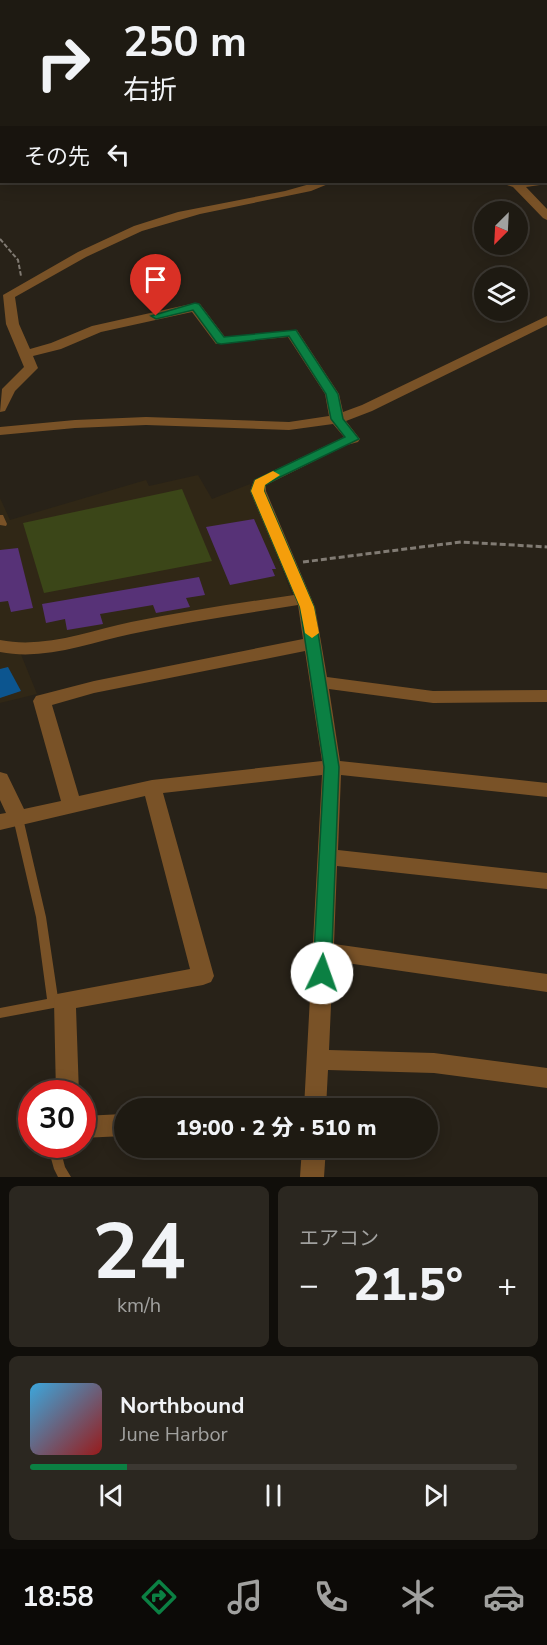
<!DOCTYPE html>
<html lang="ja">
<meta charset="utf-8">
<style>
:root{--surface:#1e1a12;--page:#2b2720;--text:#f1f3f6;--muted:#a1a19f;--line:#3c3832;--accent:#0b8043}
body{margin:0;font-family:"Nunito Sans","Noto Sans JP",sans-serif;background:var(--page);color:var(--text);height:100vh;display:flex;flex-direction:column;font-size:22px;white-space:nowrap}
*{box-sizing:border-box;margin:0}
p{font-size:20px;color:var(--muted)}
.icon{flex:none;width:33px;height:33px;fill:none;stroke:currentColor;stroke-width:2;stroke-linecap:round;stroke-linejoin:round}
.map{position:relative;height:1177px;overflow:hidden}
.sheet{display:flex;flex-direction:column;gap:9px;padding:9px;background:#100e0a;flex:1}
.sheet>*{flex:none}
.banner{position:absolute;left:0px;top:0px;width:548px;height:183px;box-shadow:0 3px 15px #0003,0 0 0 2px var(--line);background:#1e1a12;color:var(--text);overflow:hidden}
.needle{width:39px;rotate:204deg}
.fabs{position:absolute;left:474px;top:201px;display:grid;gap:12px}
.fabs a{display:grid;place-items:center;width:54px;height:54px;border-radius:50%;background:var(--surface);box-shadow:0 3px 15px #0003,0 0 0 2px var(--line);font-size:30px}
.speed{position:absolute;left:18px;top:1080px;display:flex;gap:12px;font-size:30px;font-weight:700;text-align:center}
.speed>*{display:grid;place-content:center;width:78px;height:78px;border-radius:50%;background:var(--surface);box-shadow:0 3px 15px #0003,0 0 0 2px var(--line);line-height:1}
.speed .limit{border:9px solid #d22;background:#fff;color:#111}
.pin{position:absolute;display:grid;place-items:center;width:51px;height:51px;color:#fff;margin:-62px -26px;border-radius:50% 50% 50% 0;rotate:-45deg;box-shadow:0 0 6px #0007}
.pin .icon{rotate:45deg}
.me{position:absolute;width:66px;margin:-33px;rotate:3deg;stroke-linejoin:round;filter:drop-shadow(0 0 4px #0008)}
.turn{display:flex;align-items:center;gap:21px;height:126px;padding:0 24px;font-size:27px}
.turn .icon{width:78px;height:78px;stroke-width:2.5}
.turn b{display:block;font-size:42px;line-height:51px}
.then{display:flex;align-items:center;height:57px;padding:0 24px;background:#0003;gap:12px;font-size:22px}
.big{font-size:45px;font-weight:800;line-height:1.1}
.sheet .tile{flex:1;display:flex;flex-direction:column;justify-content:center;gap:9px;min-width:0;padding:0 21px;border-radius:9px;background:var(--page)}
.sheet .dial{align-items:center;gap:0}
.dial b{font-size:78px;line-height:1}
.song{display:flex;align-items:center;gap:18px}
.cover{width:72px;height:72px;border-radius:9px;background:linear-gradient(135deg,hsl(200 70% 55%),hsl(0 70% 35%))}
.played{height:6px;border-radius:3px;background:linear-gradient(90deg,var(--accent) 20%,var(--line) 20%)}
.keys{display:flex;justify-content:space-around;direction:ltr}
.heat{display:flex;justify-content:space-between;align-items:center;font-size:33px;direction:ltr}
.sheet .tiles{flex:1;display:grid;gap:9px;grid-template-columns:1fr 1fr}
.tile:last-child{grid-column:span 2}
.trip{position:absolute;left:114px;top:1098px;width:324px;height:60px;border-radius:30px;background:var(--surface);box-shadow:0 3px 15px #0003,0 0 0 2px var(--line);font-weight:800;line-height:60px;text-align:center}
.tabs{display:flex;height:96px;justify-content:space-around;align-items:center;background:#0c0a07;color:var(--muted)}
.tabs .icon{width:42px;height:42px}
.tabs .current{color:var(--accent)}
.tabs b{font-size:27px;color:var(--text)}
.map>svg:first-child{display:block}
.built{fill:#302716}
.green{fill:#3b4618}
.water{fill:#0c558f}
.building{fill:#573277}
.lines{fill:none;stroke-linecap:round;stroke-linejoin:round}
.path-far1{stroke:#817b73;stroke-width:2;stroke-dasharray:4.5 2;stroke-linecap:butt}
.path{stroke:#817b73;stroke-width:3;stroke-dasharray:6 3;stroke-linecap:butt}
.service{fill:#795227;fill-rule:evenodd}
.minor{fill:#795227;fill-rule:evenodd}
.tertiary{fill:#795227;fill-rule:evenodd}
.primary{fill:#c5843a;fill-rule:evenodd}
.route{fill:#0b8043;stroke:#07532c;stroke-width:1.5}
.slow{fill:#f59e0b}
</style>
<div class="map">
<svg width="547" height="1177" viewBox="0 0 547 1177">
<rect width="100%" height="100%" fill="#282218"/>
<path class="built" d="M198,475L212,499L250,484L251,496L257,504L292,595L142,622L18,647L37,694L0,703V498L10,520L146,480L149,486Z"/>
<path class="green" d="M182,489L212,561L44,593L23,523Z"/>
<path class="water" d="M8,667L21,691L0,698V669Z"/>
<path class="building" d="M254,519L276,569H272L275,576L230,585L206,527Z
M18,548L33,608L11,612L8,601L0,602V550Z
M199,577L205,595L186,598L190,607L156,613L153,605L100,614L103,624L67,630L65,619L46,623L42,604Z"/>
<g class="lines">
<path class="path-far1" d="M0,239L18,260L21,276"/>
<path class="path" d="M303,562L461,542L547,547"/>
<path class="service" d="M401,0H406V1L402,2Z
M0,515H3L7,524L6,526L0,525Z
M18,814L21,815L23,818L46,917L58,998L63,999L64,1002L63,1005L59,1007L0,1018V1008L47,999L36,917L13,818L15,815Z
M47,1144H59L65,1167L71,1177H58L54,1169Z"/>
<path class="minor" d="M61,0H69L70,2H61Z
M241,0H266L240,2Z
M464,0H472L473,2H464Z
M0,11H2V17H0Z
M0,43L2,44V50L0,49Z
M546,61H547V67H546Z
M546,82H547V89H546Z
M546,112H547V118H546Z
M317,182H333L311,191L200,214L142,231L86,257L15,297L19,324L30,349L51,343L92,326L195,303L200,304L225,337L297,330L339,394L343,412L362,405L547,316V325L372,411L346,421L360,439L358,442L347,445L266,485V491L315,607L327,677L433,691L547,690V702L433,703L329,689L340,761L547,783V797L341,775L338,850L547,873V889L337,866L334,944L547,974V992L333,961L329,1050L434,1053L547,1068V1088L434,1073L328,1070L326,1108H304L322,775L163,793L214,976L211,982L203,985L76,1008L79,1094H56L54,1001L57,994L190,969L145,796L0,830V814L6,813L0,800V772L7,774L24,809L61,801L33,701L36,696L94,681L303,639L298,605C242,614 186,622 131,634C88,643 44,661 0,652V640C44,649 88,631 131,622C185,611 239,603 294,595L250,491L254,480L344,437L333,424L289,430L146,425L75,428L0,435V427L75,420L146,417L289,422L329,416L325,394L288,337L216,344L192,312L101,332L61,349L33,356L38,368L15,391L5,411L0,412L2,389L24,367L6,324L3,295L78,252L134,226L178,212L285,191ZM305,651L322,761L152,780L79,796L52,705L94,693Z
M124,1114V1136L82,1138V1116Z
M302,1148H326L324,1177H300Z"/>
<path class="tertiary" d="M227,0H235L236,2H227Z
M546,178L547,184L526,187L547,209V220L543,218L513,187L498,182H546Z"/>
<path class="primary" d="M514,0H522L523,2H514Z
M528,0H536L537,2H528Z
M546,11L547,12V18L546,17Z
M546,25H547V32H546Z"/>
</g>
<path class="route" d="M195,303L199,304L224,337L296,330L338,394L343,419L359,439L276,479L265,485L264,491L314,607L339,767L331,973L328,978L322,980L316,978L313,973L324,767L300,607L251,491L255,480L345,437L331,419L326,394L289,336L221,344L217,343L193,310L156,319L151,316Z"/>
<path class="slow" d="M273,471L280,475L265,485L264,491L314,607L319,633L312,638L305,633L300,607L251,491L255,480Z"/>
</svg>
<div class="fabs">
<a><svg class="needle" viewBox="-14 -14 28 28"><path d="M0-13l5 13h-10z" fill="#e53935"/><path d="M0 13l5-13h-10z" fill="#a1a19f"/></svg></a>
<a><svg class="icon" aria-label="layers" viewBox="0 0 24 24"><path d="M12 4l9 5-9 5-9-5zM3 14l9 5 9-5"/></svg></a>
</div>
<div class="speed"><div class="limit">30</div></div>
<div class="pin" style="left:156px;top:316px;background:#d93025"><svg class="icon" aria-label="arrive" viewBox="0 0 24 24"><path d="M6 21V4h12l-3 4 3 4H6"/></svg></div>
<svg class="me" style="left:322px;top:973px" viewBox="-20 -20 40 40"><circle r="19" fill="#fff"/><path d="M0-13L10 11 0 6-10 11z" fill="#0b8043"/></svg>
<div class="trip">19:00 · 2 分 · 510 m</div>
<div class="banner">
<div class="turn"><svg class="icon" aria-label="right" viewBox="0 0 24 24"><path d="M7 20v-9h11M14 6l5 5-5 5"/></svg><div><b>250 m</b>右折</div></div>
<div class="then">その先<svg class="icon" aria-label="left" viewBox="0 0 24 24"><path d="M17 20v-9H6M10 6l-5 5 5 5"/></svg></div>
</div>
</div>
<section class="sheet">
<div class="tiles">
<div class="tile dial"><b>24</b><p>km/h</p></div>
<div class="tile"><p>エアコン</p>
<div class="heat"><a>−</a><b class="big">21.5°</b><a>+</a></div>
</div>
<div class="tile">
<div class="song"><i class="cover"></i><div><b>Northbound</b><p>June Harbor</p></div></div>
<div class="played"></div>
<div class="keys"><svg class="icon" aria-label="previous" viewBox="0 0 24 24"><path d="M18 5L8 12l10 7zM5 5v14"/></svg><svg class="icon" aria-label="pause" viewBox="0 0 24 24"><path d="M8 5v14M16 5v14"/></svg><svg class="icon" aria-label="next" viewBox="0 0 24 24"><path d="M6 5l10 7-10 7zM19 5v14"/></svg></div>
</div>
</div>
</section>
<nav class="tabs">
<b>18:58</b>
<svg class="icon current" aria-label="directions" viewBox="0 0 24 24"><path d="M12 3l9 9-9 9-9-9zM9 14v-3h6M13 9l2 2-2 2"/></svg>
<svg class="icon" aria-label="music" viewBox="0 0 24 24"><path d="M9 18V5l10-2v13"/><circle cx="6" cy="18" r="3"/><circle cx="16" cy="16" r="3"/></svg>
<svg class="icon" aria-label="phone" viewBox="0 0 24 24"><path d="M5 4h4l2 5-3 2q2 4 5 5l2-3 5 2v4C11 20 4 13 5 4z"/></svg>
<svg class="icon" aria-label="climate" viewBox="0 0 24 24"><path d="M12 3v18M4 7l16 10M4 17L20 7"/></svg>
<svg class="icon" aria-label="car" viewBox="0 0 24 24"><path d="M5 17H2v-5l4-1 3-4h7l3 4 3 1v5h-3M9 17h6M6 11h13"/><circle cx="7" cy="17" r="2"/><circle cx="17" cy="17" r="2"/></svg>
</nav>
